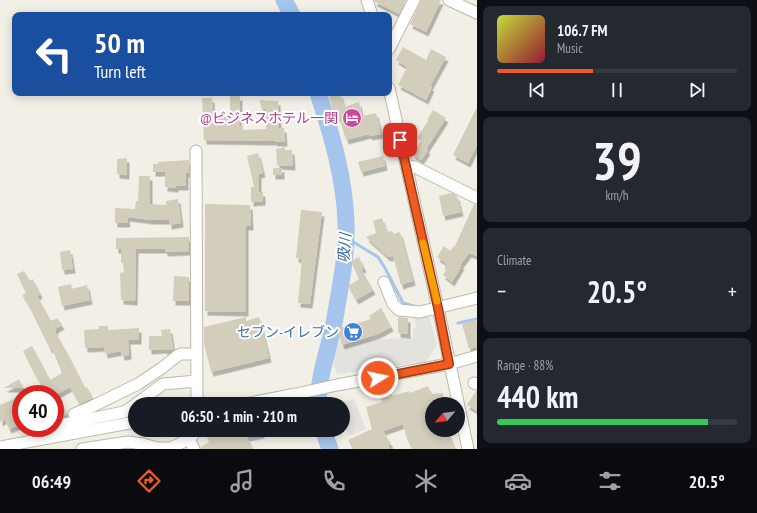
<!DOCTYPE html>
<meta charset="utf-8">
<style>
:root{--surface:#171b24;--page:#242831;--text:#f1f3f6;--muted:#9ea1a6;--line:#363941;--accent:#ef5b20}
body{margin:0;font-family:"PT Sans Narrow","Noto Sans JP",sans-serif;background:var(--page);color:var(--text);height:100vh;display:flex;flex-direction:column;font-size:15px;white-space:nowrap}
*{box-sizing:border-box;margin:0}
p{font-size:13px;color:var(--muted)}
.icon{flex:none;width:22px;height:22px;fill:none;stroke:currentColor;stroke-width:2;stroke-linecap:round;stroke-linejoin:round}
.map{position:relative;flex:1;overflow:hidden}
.drawer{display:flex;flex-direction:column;gap:6px;padding:6px;background:#0d0f14;width:280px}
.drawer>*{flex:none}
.guide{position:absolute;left:12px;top:12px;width:380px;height:84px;border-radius:8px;box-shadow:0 2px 10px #0003;background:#1a4fa0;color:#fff;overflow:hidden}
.needle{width:26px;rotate:241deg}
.buttons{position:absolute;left:425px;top:397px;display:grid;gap:8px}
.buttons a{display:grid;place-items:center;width:40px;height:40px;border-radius:50%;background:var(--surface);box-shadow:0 2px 10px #0003;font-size:20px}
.speed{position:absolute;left:12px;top:385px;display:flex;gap:8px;font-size:20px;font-weight:700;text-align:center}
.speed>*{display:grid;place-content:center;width:52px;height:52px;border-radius:50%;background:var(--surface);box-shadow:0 2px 10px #0003;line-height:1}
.speed .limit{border:6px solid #d22;background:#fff;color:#111}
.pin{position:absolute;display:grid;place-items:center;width:34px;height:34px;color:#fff;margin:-17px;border-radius:8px;box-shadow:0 2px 6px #0006}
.me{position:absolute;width:44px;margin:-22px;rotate:80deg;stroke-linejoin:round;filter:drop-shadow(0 0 3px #0008)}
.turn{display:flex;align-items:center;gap:14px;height:84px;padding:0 16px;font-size:18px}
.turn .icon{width:52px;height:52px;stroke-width:2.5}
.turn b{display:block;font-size:28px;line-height:34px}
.big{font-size:30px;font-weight:800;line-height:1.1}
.drawer .card{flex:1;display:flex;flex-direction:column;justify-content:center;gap:6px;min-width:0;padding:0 14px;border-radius:8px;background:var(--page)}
.drawer .dial{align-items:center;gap:0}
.dial b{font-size:52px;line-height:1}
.song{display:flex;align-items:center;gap:12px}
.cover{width:48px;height:48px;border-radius:6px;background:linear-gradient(135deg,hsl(70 70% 55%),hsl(350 70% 35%))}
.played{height:4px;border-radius:2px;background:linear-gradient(90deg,var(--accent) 40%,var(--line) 40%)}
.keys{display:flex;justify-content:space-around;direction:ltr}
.heat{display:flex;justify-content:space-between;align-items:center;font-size:22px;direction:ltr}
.charge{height:6px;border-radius:3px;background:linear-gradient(90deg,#34c759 88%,var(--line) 0)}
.trip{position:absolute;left:128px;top:397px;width:222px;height:40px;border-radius:20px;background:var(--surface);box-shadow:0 2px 10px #0003;font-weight:800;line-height:40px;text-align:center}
.dock{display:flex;height:64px;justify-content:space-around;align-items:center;background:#090b0e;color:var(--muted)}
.dock .icon{width:28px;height:28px}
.dock .selected{color:var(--accent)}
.dock b{font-size:18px;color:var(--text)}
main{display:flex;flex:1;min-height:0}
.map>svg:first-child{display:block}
.parking{fill:#e3e2de}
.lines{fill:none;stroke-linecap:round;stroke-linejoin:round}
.stream{stroke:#a5c5ec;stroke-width:3}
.river{stroke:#a5c5ec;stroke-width:17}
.building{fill:#d3cdbc;filter:url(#shadow)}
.minor-casing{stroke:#bdb9a9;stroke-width:13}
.minor{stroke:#fff;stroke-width:11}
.route-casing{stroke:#9b3b15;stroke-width:10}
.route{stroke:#ef5b20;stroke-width:7}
.slow{stroke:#f59e0b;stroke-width:7}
.labels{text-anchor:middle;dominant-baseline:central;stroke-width:4;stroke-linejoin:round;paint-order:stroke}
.hotel-label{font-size:14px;fill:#b23c85;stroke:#fff;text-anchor:end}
.shop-label{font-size:14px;fill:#366cbe;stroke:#fff;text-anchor:end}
.water-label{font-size:15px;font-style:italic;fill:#3469ab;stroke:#fff}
</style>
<main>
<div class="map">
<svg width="477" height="449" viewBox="0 0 477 449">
<defs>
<filter id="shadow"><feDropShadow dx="2.5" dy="4.5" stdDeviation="0" flood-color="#0004"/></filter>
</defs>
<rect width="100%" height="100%" fill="#f2f0e6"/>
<path class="parking" d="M428,313L437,345L426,362L337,374L333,364L335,343L413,337V329L417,326L413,316Z
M354,399L366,429L349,436L343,423V404H335V403Z"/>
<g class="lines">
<path class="stream" d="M345,237L378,257L385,268L403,303L414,306
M458,323L477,319"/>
<path class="river" d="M284,0L292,15
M318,404C318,395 319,386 321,377C325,355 333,334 336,312C341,283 347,253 346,224C345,179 332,136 318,93
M323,430L330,449"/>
</g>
<path class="building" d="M374,0H406L399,14L375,2Z
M421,0H441L426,32L410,24L420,3Z
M403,47L426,60L431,49L446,57L430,86L432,87L426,100L398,85L407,67L396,60Z
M328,93H340L344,107L359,102L362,116L376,113L381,134L370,136L369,134L346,140L339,117L335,118Z
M230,96H240L239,126H243V130L266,129L265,109H261L260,100L278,101L279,128H284L285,142H275V141L204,140L202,98H212L213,115L230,114Z
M477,107V145L468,163L453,155Z
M433,110L446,118L426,149L428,150L421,160L412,154L421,141L417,138L428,121L427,120Z
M285,147V150H292L293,166L277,165L276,149Z
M258,153L263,173L259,174V192H263V201L251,202V187H254L247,156Z
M383,156L385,166L361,172L358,162Z
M127,158V175L117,174V159Z
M189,160V173H186V186H176V188L165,187V172H153V164H158V162Z
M273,168H282V175H273Z
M139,176H150V204L166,205V201L178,199L181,223L169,225V220H151L127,217L128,223H115V208L135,209L136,201H138Z
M452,193L457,196L461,212L443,216L439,196Z
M205,204L250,205L251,226H246V312L205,311Z
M474,204L477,205V256L469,253L460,265H462L452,282L443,275L446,270L444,269L447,264L437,257L444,246L450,251L454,246H455Z
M301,210L322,212L310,304L298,303L302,259L296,258Z
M382,218L387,232L392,231L394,234L400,232L413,281L401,285L393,256L388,257L366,237L376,233L373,221Z
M189,237V251L165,252V249H136L135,301L121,300L120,273L124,272L123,263H121V249H116V238Z
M70,250L73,269L62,270L60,252Z
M359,257L364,268L361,269L373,290L356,300L348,286L359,279L351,261Z
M24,271L30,281L33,279L40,294L37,296L51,321L57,318L62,325L55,329L56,331L55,332L66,351L85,388L87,387L93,398L79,404L70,387L57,394L67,414L57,418L55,419V394H47L43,388H36L41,385L32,369L23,351L32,346L50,380L62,373L52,348L50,349L29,306L22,295L26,293L17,274Z
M174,276L189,277V301H173Z
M71,284L72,289L87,285L90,300L62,306L58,287Z
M381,308L391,327L378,334L342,345L337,329L371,319L369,316Z
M246,317V321L259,317L269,358L211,372L204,343V327Z
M398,317L408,318V334L398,333Z
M476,320L477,324V347L469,349L462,324Z
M99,326H108V330L139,328V340H128L129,355L122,356L121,351L105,354L104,347L85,348L84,330L99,329Z
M170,329L173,349L164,350V349L149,350V336H162L161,330Z
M19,379L23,388H4Z
M428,386L431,394L443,393L445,404H432V430H447L455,449H412L409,442H408L403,424L383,431L391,444L388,445L390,449H353L348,440L372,429L366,407L382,402L380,396L391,393L392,396L409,391L410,393Z
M476,391H477V411L467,405Z
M21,396V424L9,429L5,419L0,422V405Z
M223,430H262V434L247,437L253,449H201V447L209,442L207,438Z"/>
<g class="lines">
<defs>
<path id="minor" d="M367,0L372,15
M449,0L477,13
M389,49L414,0
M389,88L438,308L468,449
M196,151L197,404
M406,166L415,167L477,198
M384,282L393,304L399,310L420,312L477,298
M474,383L477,384
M136,404L163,384L197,381
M245,404L296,394L337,385L449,364L477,356
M74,414L91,407L138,384L162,368L177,356L181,354H197
M55,426L124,412L135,405
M189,439L194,434V430
M0,447L135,422
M82,449L128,442L143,444L157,448H171L189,439L194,449"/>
</defs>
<use href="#minor" class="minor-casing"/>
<use href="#minor" class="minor"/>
</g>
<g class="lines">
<defs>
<path id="route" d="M378,378L449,364L438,308L400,140"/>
</defs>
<use href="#route" class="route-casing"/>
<use href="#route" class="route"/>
<path class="slow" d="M423,243L437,301"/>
</g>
<defs>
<symbol id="hotel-disc" viewBox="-11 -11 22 22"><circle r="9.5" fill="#d1479c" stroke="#fff"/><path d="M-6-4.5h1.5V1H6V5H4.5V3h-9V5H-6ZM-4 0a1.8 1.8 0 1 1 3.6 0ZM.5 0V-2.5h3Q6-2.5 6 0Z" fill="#fff"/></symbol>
<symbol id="supermarket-disc" viewBox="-11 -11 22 22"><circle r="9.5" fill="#3f7fe0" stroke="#fff"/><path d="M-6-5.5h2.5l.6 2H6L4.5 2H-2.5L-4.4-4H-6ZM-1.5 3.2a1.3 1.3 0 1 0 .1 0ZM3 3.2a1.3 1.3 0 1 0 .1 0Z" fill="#fff"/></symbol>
</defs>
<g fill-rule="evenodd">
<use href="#hotel-disc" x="341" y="107" width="22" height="22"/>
<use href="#supermarket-disc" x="342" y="321" width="22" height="22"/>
</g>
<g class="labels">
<g class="hotel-label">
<text x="338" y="118">@ビジネスホテル一関</text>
</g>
<g class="shop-label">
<text x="339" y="332">セブン-イレブン</text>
</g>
<g class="water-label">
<text transform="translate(344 248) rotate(-86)">吸川</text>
</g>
</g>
</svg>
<div class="buttons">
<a><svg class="needle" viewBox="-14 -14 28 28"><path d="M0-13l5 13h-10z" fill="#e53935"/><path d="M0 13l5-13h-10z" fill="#9ea1a6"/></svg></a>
</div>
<div class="speed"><div class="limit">40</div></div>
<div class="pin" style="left:400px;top:140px;background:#d93025"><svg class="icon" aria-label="arrive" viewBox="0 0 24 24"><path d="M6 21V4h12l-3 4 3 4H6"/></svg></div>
<svg class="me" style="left:378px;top:378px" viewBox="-20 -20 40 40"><circle r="17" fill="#ef5b20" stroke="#fff" stroke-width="3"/><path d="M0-11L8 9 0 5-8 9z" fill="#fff"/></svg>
<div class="trip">06:50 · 1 min · 210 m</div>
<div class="guide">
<div class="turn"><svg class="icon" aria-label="left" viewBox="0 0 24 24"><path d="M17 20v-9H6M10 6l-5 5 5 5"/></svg><div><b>50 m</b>Turn left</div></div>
</div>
</div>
<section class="drawer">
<div class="card">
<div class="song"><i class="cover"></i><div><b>106.7 FM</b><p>Music</p></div></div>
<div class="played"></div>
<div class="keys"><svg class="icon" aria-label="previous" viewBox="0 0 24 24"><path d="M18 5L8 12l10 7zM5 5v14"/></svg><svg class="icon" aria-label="pause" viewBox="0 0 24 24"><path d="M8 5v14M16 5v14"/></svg><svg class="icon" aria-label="next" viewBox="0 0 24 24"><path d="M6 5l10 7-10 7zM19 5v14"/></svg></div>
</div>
<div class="card dial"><b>39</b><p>km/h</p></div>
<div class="card"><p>Climate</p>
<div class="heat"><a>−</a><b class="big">20.5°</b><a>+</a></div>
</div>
<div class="card"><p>Range · 88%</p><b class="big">440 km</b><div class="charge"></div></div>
</section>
</main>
<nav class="dock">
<b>06:49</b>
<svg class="icon selected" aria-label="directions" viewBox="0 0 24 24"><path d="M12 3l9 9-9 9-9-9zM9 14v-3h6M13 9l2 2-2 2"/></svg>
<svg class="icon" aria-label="music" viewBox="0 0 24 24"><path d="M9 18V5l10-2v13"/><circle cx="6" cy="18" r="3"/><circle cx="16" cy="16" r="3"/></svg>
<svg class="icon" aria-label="phone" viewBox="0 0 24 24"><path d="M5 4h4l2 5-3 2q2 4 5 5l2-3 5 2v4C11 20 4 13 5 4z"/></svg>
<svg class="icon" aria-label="climate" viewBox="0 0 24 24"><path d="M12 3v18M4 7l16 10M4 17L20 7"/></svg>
<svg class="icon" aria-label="car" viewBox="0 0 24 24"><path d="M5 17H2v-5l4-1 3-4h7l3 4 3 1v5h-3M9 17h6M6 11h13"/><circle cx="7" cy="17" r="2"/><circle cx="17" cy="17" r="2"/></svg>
<svg class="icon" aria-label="filters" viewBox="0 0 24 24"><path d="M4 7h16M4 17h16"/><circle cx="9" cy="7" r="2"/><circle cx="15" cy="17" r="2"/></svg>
<b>20.5°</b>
</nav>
